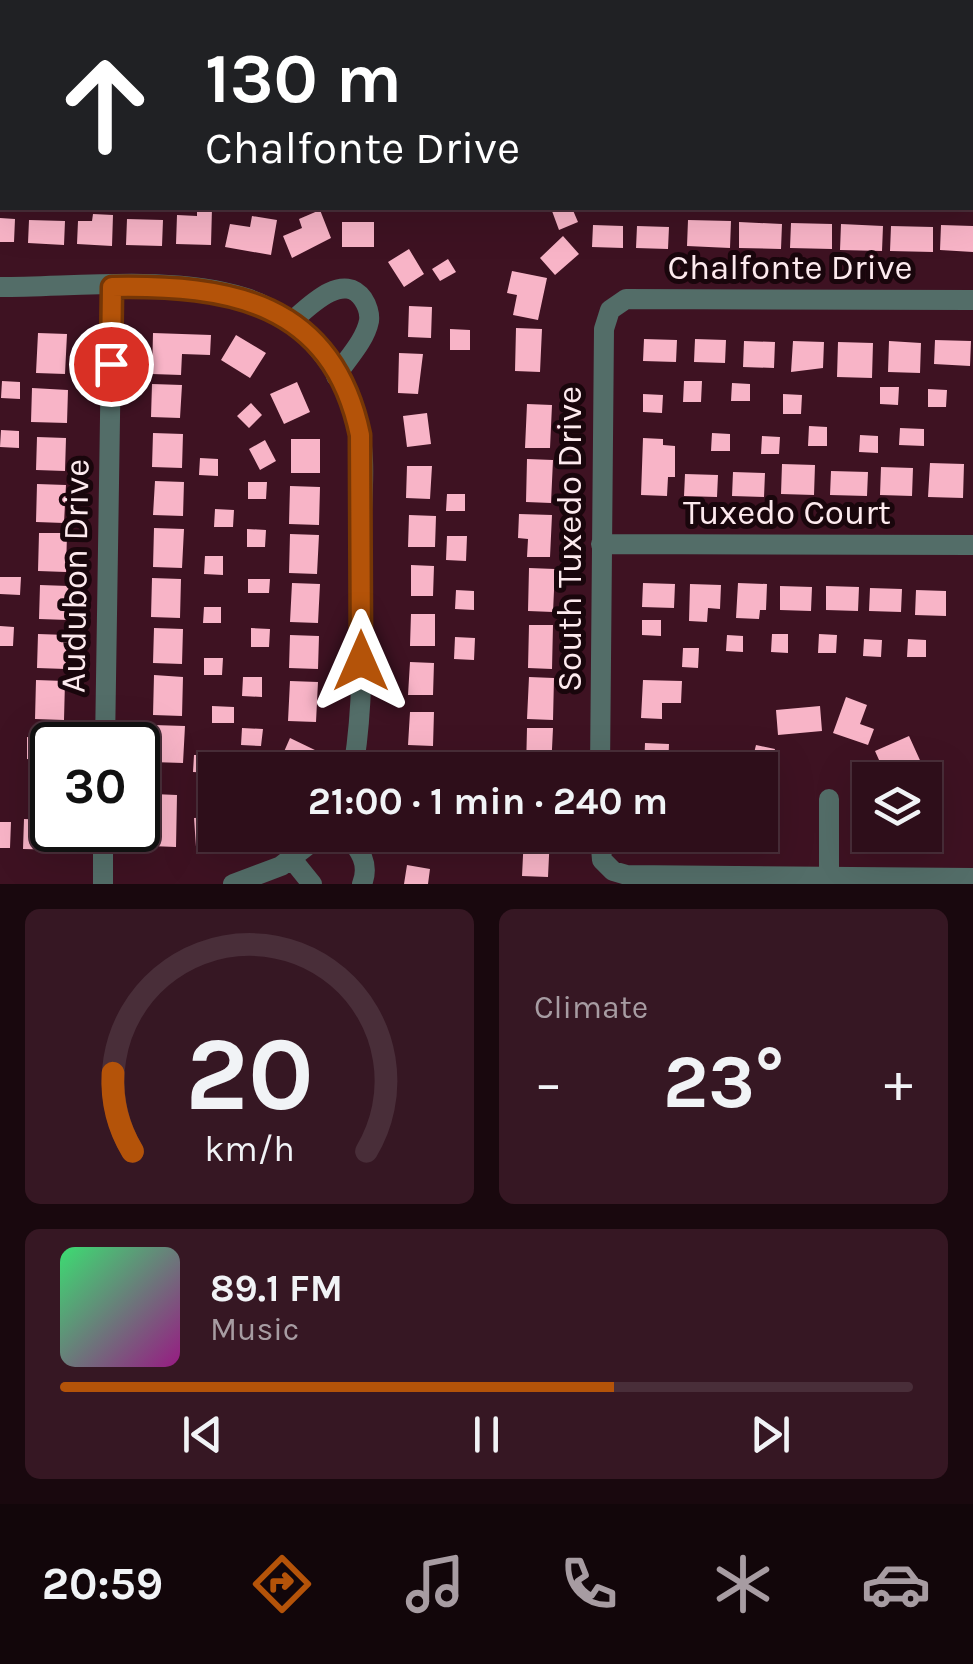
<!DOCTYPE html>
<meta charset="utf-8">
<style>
:root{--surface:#2e0e1a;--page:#361723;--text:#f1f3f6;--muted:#a79ca2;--line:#492e39;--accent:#b45309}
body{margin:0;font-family:Karla,sans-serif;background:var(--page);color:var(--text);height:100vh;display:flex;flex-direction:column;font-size:38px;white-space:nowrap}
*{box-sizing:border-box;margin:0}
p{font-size:32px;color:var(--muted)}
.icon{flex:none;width:55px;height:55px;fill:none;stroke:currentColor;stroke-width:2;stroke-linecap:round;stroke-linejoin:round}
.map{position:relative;height:884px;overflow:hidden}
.side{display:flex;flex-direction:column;gap:25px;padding:25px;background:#19080e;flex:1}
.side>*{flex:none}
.banner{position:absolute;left:0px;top:0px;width:975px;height:210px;box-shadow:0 10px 40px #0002,0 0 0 2px var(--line);background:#202124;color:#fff;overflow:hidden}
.controls{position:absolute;left:852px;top:762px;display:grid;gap:20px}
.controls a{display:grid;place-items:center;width:90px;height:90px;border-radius:0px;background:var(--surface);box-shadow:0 10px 40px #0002,0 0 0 2px var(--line);font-size:50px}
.speed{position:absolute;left:30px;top:722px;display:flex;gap:20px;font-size:50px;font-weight:700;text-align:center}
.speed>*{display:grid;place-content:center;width:130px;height:130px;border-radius:50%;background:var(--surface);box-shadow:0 10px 40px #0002,0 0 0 2px var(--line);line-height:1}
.speed .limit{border:5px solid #111;border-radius:15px;background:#fff;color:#111}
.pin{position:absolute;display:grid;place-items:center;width:85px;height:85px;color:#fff;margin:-42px;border:5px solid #fff;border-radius:50%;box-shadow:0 2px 10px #0007}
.me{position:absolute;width:110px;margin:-55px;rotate:0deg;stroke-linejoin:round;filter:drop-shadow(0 0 8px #0008)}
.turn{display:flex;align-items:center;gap:35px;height:210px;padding:0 40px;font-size:45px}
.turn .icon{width:130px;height:130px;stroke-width:2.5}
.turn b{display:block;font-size:70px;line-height:85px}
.big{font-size:75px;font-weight:700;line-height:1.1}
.side .widget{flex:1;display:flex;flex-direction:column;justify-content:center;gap:15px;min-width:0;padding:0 35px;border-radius:15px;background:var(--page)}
.side .dial{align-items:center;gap:0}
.dial svg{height:260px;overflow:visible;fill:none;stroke:var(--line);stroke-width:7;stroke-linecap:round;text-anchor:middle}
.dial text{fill:var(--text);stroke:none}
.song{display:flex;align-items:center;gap:30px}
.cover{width:120px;height:120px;border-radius:15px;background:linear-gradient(135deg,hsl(140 70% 55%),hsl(310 70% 35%))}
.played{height:10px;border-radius:5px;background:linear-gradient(90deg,var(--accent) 65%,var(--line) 65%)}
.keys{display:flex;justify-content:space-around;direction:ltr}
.heat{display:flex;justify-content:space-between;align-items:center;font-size:55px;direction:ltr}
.side .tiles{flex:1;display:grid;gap:25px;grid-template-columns:1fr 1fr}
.widget:last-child{grid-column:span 2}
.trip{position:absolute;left:198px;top:752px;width:580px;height:100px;border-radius:0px;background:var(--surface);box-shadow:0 10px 40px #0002,0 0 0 2px var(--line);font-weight:700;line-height:100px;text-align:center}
.tab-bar{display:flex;height:160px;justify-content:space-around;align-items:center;background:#12060a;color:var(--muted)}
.tab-bar .icon{width:70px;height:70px}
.tab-bar .active{color:var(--accent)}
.tab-bar b{font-size:45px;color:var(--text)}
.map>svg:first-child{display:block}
.building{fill:#f8b4c7}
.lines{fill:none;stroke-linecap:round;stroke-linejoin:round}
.lane{stroke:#536d68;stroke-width:10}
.street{stroke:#536d68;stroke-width:20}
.route-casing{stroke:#753606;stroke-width:25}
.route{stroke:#b45309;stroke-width:18}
.labels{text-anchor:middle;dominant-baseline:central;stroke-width:10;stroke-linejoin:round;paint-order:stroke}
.street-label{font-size:35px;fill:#fdeaee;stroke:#19060c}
</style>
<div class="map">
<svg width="973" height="884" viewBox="0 0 973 884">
<rect width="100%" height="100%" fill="#3e1222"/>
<path class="building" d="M197,208H212L211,245L176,244L177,215L197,216Z
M561,208H572L578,222L559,230L552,211Z
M320,210L331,238L292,258L283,236L302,228L299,219Z
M93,214L113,215L112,246L77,244L78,221H92Z
M252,216L277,220L271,255L225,247L230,224L250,227Z
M0,218L15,219L14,242H0Z
M127,219L163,220L162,246L126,245Z
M29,220L65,221L64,245L28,243Z
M688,220L731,221L730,248L687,246Z
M342,222H374V247H342Z
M739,222L782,224L781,249L739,248Z
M791,223L832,224V249L790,248Z
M841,224L883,226L882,251L840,250Z
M593,225L623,226V248L592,247Z
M941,225L973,226V252L940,250Z
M637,226L669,227L668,249L636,248Z
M891,226L933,227V252L890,251Z
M563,236L579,254L555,275L540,258Z
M409,249L424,274L404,287L388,262Z
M448,259L456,272L440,281L432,269Z
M512,271L547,278L538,320L513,315L517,295L507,293Z
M409,306L432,307L431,338L408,337Z
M516,328L542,329L540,372L515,371Z
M450,329L470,330V350H450Z
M38,333L67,334L65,374L36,373Z
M153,333L211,335L210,355L182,354L181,375L152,374Z
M236,335L266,353L250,378L221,360Z
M644,339L677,340L676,362L643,361Z
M695,339L726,340L725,363L694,362Z
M935,340L971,341L970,366L934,364Z
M744,341L775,342L774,368L743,367Z
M793,341L824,342L823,368L791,372Z
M889,341L921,343L920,373L888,372Z
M838,342L873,343L872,378L837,377Z
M399,353L423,354L418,394L398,393Z
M2,381L20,382V399L1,398Z
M684,381H702L701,402H683Z
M297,382L310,412L284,424L270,394Z
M732,383L750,384V401H731Z
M152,384L182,385L180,418L151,417Z
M880,387H899L898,405L880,404Z
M32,388L68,390L67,423L31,422Z
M928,389L947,390L946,407H928Z
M643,394L663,395L662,413L643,412Z
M783,394L802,395L801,414H783Z
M251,403L262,415L249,428L237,416Z
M527,404L552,405L550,448H525Z
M427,413L431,444L407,447L403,416Z
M809,426L827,427V446H808Z
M900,428L924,429V446L899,445Z
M1,430L19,431V448L0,447Z
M153,433L183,434L182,468L152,467Z
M712,433L730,434V451H711Z
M860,435L878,436V453L859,452Z
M762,436L780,437L779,454H761Z
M37,437L66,438L65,471L36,470Z
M643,438L663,439V445L675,446V477H668L667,496L641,495Z
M291,439H320V473H291Z
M265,440L276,461L260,470L249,449Z
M200,458L218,459V476L199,475Z
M527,459L553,460L551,503L526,502Z
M930,463L964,464L963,498L928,497Z
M782,464L815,465L814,495L781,494Z
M407,466H432L430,499L406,498Z
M881,467L913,468L912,496L880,495Z
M831,471L868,472L867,496L830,495Z
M733,472L765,473L764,497L732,496Z
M685,474L718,475L717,497L684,496Z
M155,481L184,482L183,516L153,515Z
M248,482H267L266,499H248Z
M37,484L66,485L64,523L36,522Z
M290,486L320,487L319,525L289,524Z
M447,494H465V511H446Z
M215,509L234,510L233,527H214Z
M519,514L552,515L550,557H527L528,539L518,538Z
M409,515L436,516L435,547H408Z
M154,528L184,529L182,568L153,567Z
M247,529L266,530L265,547H247Z
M39,533H67L66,572L38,571Z
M290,534L319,535L317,574L289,573Z
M447,536H467L466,561L446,560Z
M205,556H223V575L204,574Z
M411,565L434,566L433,596H411Z
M529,568L555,569L553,612L528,611Z
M0,577H21L20,595L0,594Z
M152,578L181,579L180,618L151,617Z
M248,579H270L269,593H248Z
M292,583L320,584L318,623L290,622Z
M643,583L675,584L674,608L642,607Z
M738,583L767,584L766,610H760L759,619L736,618Z
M690,584L721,585L720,609L708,608L707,622L689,621Z
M40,585L69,586L68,620L39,619Z
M780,586L812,587L811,611L780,610Z
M826,586L859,587L858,611L826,610Z
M870,588L902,589L901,612L869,611Z
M456,590L474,591V610L455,609Z
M916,590L946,591V616L915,615Z
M204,607H221V623H203Z
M411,614H435V646H410Z
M642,620H661V636L642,635Z
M529,625H553L552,669L528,668Z
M0,626L14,627L13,646H0Z
M154,628L183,629L182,664L153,663Z
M251,628L270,629L269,647H251Z
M38,634L67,635L66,669L37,668Z
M772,634H788V653L771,652Z
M819,634L837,635L836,653H818Z
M290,635L319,636L318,669L289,668Z
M727,635L743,636V652L726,651Z
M455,637L475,638L474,660L454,659Z
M864,639L882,640L881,657L863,656Z
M908,639L926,640V657H907Z
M683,648H699L698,668L682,667Z
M204,658H223L222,675H204Z
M410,662L434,663L433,695H408Z
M154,675L183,677L182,716L153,715Z
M243,677H262V697L242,696Z
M529,677L554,678L553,720L527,719Z
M36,680L65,681L64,720L35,719Z
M643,680L682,681L681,703H662V719L641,718Z
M290,681L318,682L316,722L288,721Z
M846,697L867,705L860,724L874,729L868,745L833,733Z
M212,706L234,707V723H212Z
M820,706L822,731L778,735L776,710Z
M410,712H434L433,746L408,745Z
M153,725L185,726L183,763L152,762Z
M242,728L263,729L261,746L241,745Z
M527,728H553L551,770H526Z
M37,729H67L66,745H52V769H37V760L27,759V737L37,738Z
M909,736L924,769L901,780H888L875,751Z
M290,738L317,751L308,770H276Z
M645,743L669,744L668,770H644Z
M756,745L775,749L765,785L760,783V770H729L734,752L753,757Z
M194,755H212V773L193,772Z
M153,794L177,795L176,847L151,846Z
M215,817V835H230V846L196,847L194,818Z
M24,819L52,820V830H64L63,850L23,849Z
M0,822H11L10,848H0Z
M400,835H435L436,846L402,851Z
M524,835H550L548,877L522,876Z
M469,836L471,853L451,854L450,837Z
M407,865L430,869L428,884H404Z"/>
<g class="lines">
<path class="lane" d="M913,2V0
M972,113H973"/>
<path class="street" d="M0,287C75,287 172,275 243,297C296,313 337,362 355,413C368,450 362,496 361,535C361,612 366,693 353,770
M290,323C307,308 343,270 363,299C367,305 370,314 369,321C365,341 347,359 336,376
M601,544L973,545
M105,745L112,287
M600,770L604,329L610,310L626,299L973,300
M347,835C360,850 370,864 362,884
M600,835L602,860L613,871L627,875L973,878
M291,858L312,884
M829,877V799
M103,884V830
M233,884L281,866L321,835"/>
</g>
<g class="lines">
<defs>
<path id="route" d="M111,364L112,287C229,285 332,301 360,435L361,661"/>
</defs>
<use href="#route" class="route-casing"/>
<use href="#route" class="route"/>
</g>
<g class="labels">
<g class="street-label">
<text x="790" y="267">Chalfonte Drive</text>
<text x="787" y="512">Tuxedo Court</text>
<text transform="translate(569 539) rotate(-90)">South Tuxedo Drive</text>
<text transform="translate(75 576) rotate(-89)">Audubon Drive</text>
</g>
</g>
</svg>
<div class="controls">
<a><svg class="icon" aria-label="layers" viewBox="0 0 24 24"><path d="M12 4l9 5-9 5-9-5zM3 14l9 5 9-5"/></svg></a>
</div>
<div class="speed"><div class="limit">30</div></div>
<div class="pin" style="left:111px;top:364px;background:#d93025"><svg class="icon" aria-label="arrive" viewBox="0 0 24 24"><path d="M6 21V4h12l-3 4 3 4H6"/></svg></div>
<svg class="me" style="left:361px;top:661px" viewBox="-20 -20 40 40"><path d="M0-17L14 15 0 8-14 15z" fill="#b45309" stroke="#fff" stroke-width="4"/></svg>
<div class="trip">21:00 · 1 min · 240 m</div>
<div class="banner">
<div class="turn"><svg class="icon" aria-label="ahead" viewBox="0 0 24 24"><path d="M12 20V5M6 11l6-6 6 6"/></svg><div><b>130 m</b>Chalfonte Drive</div></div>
</div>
</div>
<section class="side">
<div class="tiles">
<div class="widget dial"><svg viewBox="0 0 100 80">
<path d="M14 69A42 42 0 1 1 86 69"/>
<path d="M14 69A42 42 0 0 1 8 45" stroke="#b45309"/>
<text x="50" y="56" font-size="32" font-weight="700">20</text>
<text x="50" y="72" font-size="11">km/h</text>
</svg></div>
<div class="widget"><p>Climate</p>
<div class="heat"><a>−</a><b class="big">23°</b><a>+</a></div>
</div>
<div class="widget">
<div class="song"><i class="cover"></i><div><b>89.1 FM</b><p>Music</p></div></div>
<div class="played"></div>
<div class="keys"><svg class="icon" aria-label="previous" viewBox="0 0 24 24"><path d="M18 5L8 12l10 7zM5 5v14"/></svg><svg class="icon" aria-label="pause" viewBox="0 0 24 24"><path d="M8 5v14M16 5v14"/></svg><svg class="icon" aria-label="next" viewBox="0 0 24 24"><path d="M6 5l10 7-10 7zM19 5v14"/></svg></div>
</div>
</div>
</section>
<nav class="tab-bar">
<b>20:59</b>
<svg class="icon active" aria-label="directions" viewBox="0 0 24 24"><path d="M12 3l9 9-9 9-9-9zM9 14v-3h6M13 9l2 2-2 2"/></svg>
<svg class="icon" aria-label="music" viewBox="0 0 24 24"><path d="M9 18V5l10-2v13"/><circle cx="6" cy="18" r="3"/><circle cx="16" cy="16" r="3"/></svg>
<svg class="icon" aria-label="phone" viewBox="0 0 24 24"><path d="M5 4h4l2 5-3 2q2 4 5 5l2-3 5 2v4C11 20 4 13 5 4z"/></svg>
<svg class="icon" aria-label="climate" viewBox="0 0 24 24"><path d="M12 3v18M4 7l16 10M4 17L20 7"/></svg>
<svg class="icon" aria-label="car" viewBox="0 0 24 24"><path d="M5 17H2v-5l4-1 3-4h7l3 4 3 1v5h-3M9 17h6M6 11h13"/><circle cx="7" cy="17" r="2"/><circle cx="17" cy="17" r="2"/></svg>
</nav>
